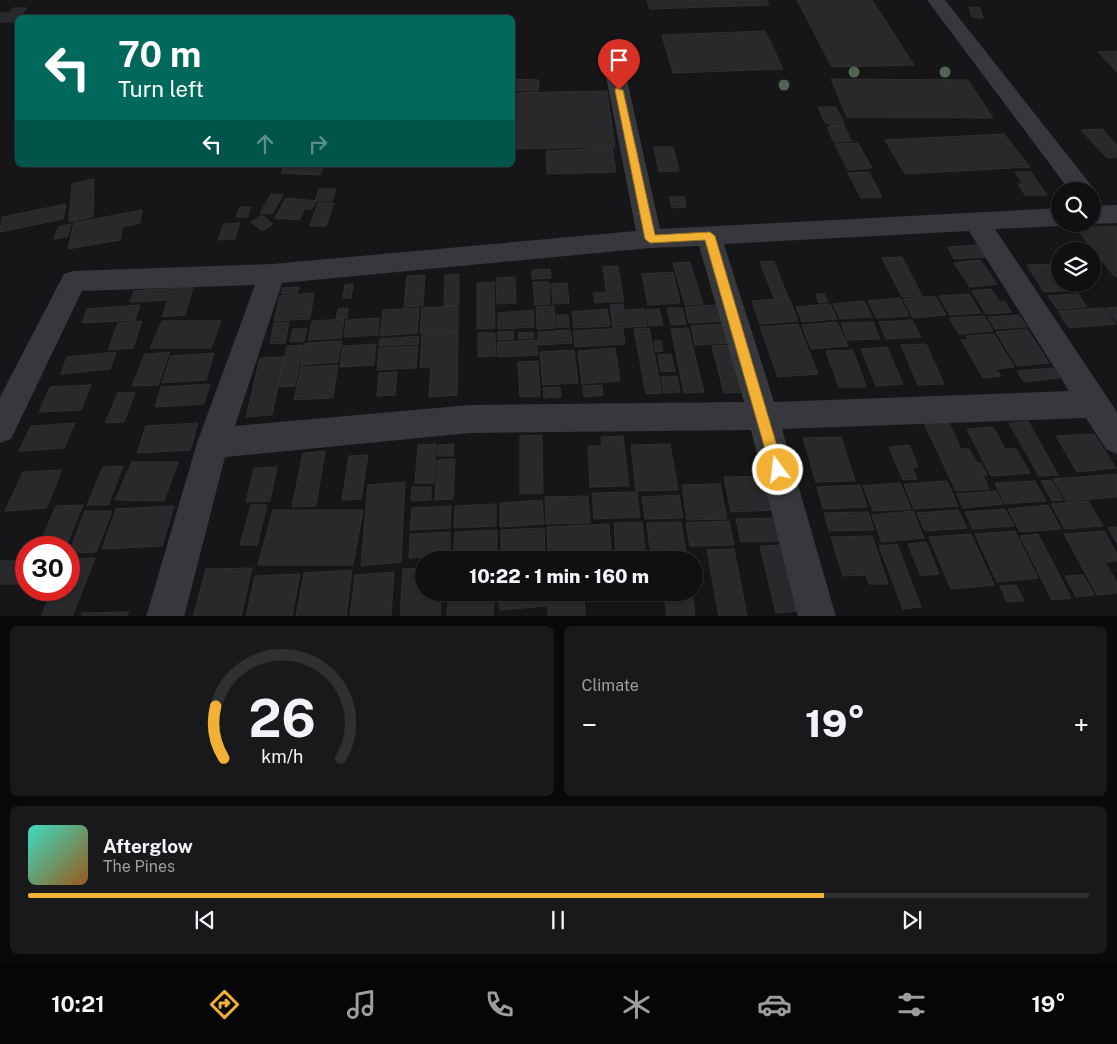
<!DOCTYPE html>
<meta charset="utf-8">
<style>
:root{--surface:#101012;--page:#19191b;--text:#f1f3f6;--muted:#9c9d9f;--line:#303032;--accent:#f2b134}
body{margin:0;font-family:"Public Sans",sans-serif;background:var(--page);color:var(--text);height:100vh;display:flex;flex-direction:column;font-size:19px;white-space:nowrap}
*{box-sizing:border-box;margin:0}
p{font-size:16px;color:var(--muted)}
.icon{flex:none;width:28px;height:28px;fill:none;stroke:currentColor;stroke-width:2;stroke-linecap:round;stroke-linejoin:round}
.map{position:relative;height:616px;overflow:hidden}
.sheet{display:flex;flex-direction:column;gap:10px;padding:10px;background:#09090a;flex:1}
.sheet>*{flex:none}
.top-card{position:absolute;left:15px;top:15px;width:500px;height:152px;border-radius:8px;box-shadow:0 1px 4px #0004,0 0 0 1px var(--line);background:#00695c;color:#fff;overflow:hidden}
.tools{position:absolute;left:1051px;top:182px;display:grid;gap:10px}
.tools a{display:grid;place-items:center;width:50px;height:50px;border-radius:50%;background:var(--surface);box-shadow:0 1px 4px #0004,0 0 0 1px var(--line);font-size:25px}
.speed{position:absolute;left:15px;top:536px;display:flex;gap:10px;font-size:25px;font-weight:700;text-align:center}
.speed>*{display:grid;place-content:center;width:65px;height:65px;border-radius:50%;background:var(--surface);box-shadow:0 1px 4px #0004,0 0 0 1px var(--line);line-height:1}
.speed .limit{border:8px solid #d22;background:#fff;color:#111}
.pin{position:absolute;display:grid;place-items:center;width:42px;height:42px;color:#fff;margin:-51px -21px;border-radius:50% 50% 50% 0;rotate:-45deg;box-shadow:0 0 5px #0007}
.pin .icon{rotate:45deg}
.me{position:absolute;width:55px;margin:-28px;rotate:345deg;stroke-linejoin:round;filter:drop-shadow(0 0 4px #0008)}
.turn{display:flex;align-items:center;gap:18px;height:105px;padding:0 20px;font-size:22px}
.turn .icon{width:65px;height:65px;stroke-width:2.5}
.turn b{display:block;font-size:35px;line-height:42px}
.lanes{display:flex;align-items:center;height:48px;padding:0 20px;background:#0003;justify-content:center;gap:25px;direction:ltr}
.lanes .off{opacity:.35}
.big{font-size:38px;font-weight:800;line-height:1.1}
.sheet .tile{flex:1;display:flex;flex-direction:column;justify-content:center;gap:8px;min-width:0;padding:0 18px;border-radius:8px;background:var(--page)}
.sheet .dial{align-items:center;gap:0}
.dial svg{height:130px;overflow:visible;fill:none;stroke:var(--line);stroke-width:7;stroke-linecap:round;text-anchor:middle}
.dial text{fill:var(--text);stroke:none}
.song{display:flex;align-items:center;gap:15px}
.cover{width:60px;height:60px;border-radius:8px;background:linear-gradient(135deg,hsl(170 70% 55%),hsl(30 70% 35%))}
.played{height:5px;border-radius:2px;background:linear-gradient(90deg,var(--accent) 75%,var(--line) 75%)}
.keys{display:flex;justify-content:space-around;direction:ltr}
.heat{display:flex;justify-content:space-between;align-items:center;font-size:28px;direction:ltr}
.sheet .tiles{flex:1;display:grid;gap:10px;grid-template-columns:1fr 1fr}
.tile:last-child{grid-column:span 2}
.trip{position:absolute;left:415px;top:551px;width:288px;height:50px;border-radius:25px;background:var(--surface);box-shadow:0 1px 4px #0004,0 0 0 1px var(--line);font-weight:800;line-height:50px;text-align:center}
.dock{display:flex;height:80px;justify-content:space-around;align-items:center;background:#060607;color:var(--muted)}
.dock .icon{width:35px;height:35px}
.dock .active{color:var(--accent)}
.dock b{font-size:22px;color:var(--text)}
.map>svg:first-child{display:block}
.building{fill:#29292c;stroke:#303034}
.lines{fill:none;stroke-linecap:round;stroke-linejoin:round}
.minor{fill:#37383d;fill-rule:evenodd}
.tree{fill:#506452}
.route{fill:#f2b134;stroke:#9d7322}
</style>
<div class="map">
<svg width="1117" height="617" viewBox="0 0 1117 617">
<rect width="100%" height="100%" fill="#161618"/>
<path class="building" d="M647,0H766L769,5L650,9Z
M797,0H872L914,65L832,67Z
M969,7L980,8L983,18L972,17Z
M13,8H27L15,22H0V13H9Z
M765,31L783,69L673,73L662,35Z
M1117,51V72L1098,52Z
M512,79L539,80L538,91L512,90Z
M831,79L968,80L993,118L847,117Z
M607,91L615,147L512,149V93Z
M818,107H836L845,125L831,126L829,123H825Z
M844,126L852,141L834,142L827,127Z
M1102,129L1117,145V157L1107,158L1081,130Z
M1004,134L1030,167L905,174L885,140Z
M858,143L872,168L848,170L835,144Z
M654,147H673L679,171L659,172Z
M612,148L616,172L547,174L546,151Z
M285,165H324L320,175L281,173Z
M869,172L882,197L861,198L848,173Z
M1015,172H1031L1047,195H1025L1018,184H1023Z
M94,179L93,217L69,222L72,184Z
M319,189H336L332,201H315Z
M271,194L283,195L272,214L260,213Z
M669,197H684L686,207L672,208Z
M286,198L316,201L312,209H305L299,220L275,218Z
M318,203H334L326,226H310Z
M66,204L63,219L0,232L2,217Z
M240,207H251L247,217H236Z
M142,210L140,223L122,227L120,240L68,249L74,223Z
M262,215L273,224L262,231L251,222Z
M240,223L235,239L218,240L224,224Z
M71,224L67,237L54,239L58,227Z
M1117,226V276H1114L1076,228Z
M979,245L986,257L954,259L948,247Z
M902,257L922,296L902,297L882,258Z
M980,260L997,284L970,287L954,263Z
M774,261L788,297L774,298L760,262Z
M690,262L703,304L685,305L673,263Z
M1060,264V284H1078L1082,290L1044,292L1027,265Z
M618,266L624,302H608L603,267Z
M550,269L551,278L532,279V270Z
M673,272L680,303L648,305L642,274Z
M459,274V305L444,306L445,275Z
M425,275L423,306L404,307L407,276Z
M515,277L516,303L497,304L496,278Z
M494,282L495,328L477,329V283Z
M533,282H549L550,304L535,305Z
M567,283L569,303L553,304L551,284Z
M353,284L351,298H343L345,285Z
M193,287L185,315L162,317L168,300L130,302L134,291Z
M299,287L297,293L281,294L282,288Z
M991,289L1000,302H1005L1011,312L986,314L972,291Z
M605,292L607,302L595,303L593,293Z
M314,293L310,319L274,321L280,296Z
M816,294H824L828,302L819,303Z
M969,294L981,313L950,315L939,296Z
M1078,294L1087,307L1057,309L1048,296Z
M935,296L946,315L913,318L903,299Z
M789,298L798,321L760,324L752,301Z
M900,298L909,316L877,318L868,301Z
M864,301L872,317L840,319L833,304Z
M623,304L624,309L611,310L610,305Z
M830,304L837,319L802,322L796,307Z
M140,305L135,320L82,323L87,309Z
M719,305L724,321L689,323L685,307Z
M458,306V331L420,333L422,308Z
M554,306L555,328L537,329L536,307Z
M1117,307V322L1106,308Z
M348,308L347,318L336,319L338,309Z
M419,308L417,333L380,336L383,310Z
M667,308H682L686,324L671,325Z
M1104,308L1116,324L1069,328L1058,311Z
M607,309L610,326L574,328L572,312Z
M644,309L647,326L613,328L611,311Z
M659,309L663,325L649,326L646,310Z
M533,310L534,327L498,329V313Z
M556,315H568L569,327H557Z
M1019,315L1027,327L995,329L988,317Z
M984,316L993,331L959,334L949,318Z
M379,318L378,335L344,337L346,320Z
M344,319L341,338L308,340L312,321Z
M912,320L921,337L886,339L879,322Z
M142,321L133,348L108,350L118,323Z
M162,321H221L211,348H150Z
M289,322L285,343L270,344L274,323Z
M837,322L848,346L811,349L802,325Z
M873,322L880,339L847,340L841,323Z
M725,324L730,343L695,345L691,326Z
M798,324L818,374L778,377L760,327Z
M307,328L304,341L290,342L293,329Z
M623,328L625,344L575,347L573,331Z
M649,328L662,393L646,394L634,329Z
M688,328L704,392L684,393L671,329Z
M1027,329L1049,363L1017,366L996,332Z
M570,330L572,343L538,345V332Z
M513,331L514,339L498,340V332Z
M458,332L457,395L429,397L431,367L420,368L422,334Z
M533,332L534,338L519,339L518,333Z
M478,333H495L496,356L478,357Z
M994,334L1014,367L996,369L1001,376L983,378L961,340H968L966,336Z
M419,336L418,344L379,346L380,339Z
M536,340L538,355L498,357L497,342Z
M342,341L338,362L301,365L305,343Z
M654,341H661L663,351L656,352Z
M376,344L374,365L340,367L343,346Z
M926,344L944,384L918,385L901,345Z
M303,345L295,386L278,387L287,346Z
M732,345L746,392L724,393L712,346Z
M418,346L416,368L377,370L379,348Z
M887,347L903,384L876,386L861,349Z
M615,348L620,381L582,384L578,351Z
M574,350L578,383L543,385L540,352Z
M853,350L866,387H839L826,351Z
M116,352L110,369L61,374L67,357Z
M170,352L158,385L132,386L145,354Z
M214,353L206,380L162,383L171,356Z
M671,354L675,371L661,372L658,355Z
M284,357L272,415L246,417L260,358Z
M538,361L540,396L520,397L518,362Z
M338,365L333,398L294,400L301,367Z
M1053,368L1060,378L1024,382L1017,371Z
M397,372L395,395L377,396L379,373Z
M677,376L680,392L664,393L661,377Z
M210,384L204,404L155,407L161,387Z
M91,385L81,410L39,412L50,387Z
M602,385L603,395L584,397L583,386Z
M560,387L561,397L544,398L543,388Z
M135,392L124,422L105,423L118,393Z
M948,421L961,449H969L977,463H981L987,475H983L989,489L956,491L924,423Z
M1028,421L1058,475L1039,476L1009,423Z
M75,423L64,448L19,451L31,426Z
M198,423L190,450L137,453L146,426Z
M993,427L1005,449H1016L1030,473L991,476L967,429Z
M1094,434L1116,468L1077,472L1056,436Z
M542,435L543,493L520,494V436Z
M623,436L629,486L590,487L588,446H602L601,437Z
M841,437L855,481L816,482L803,438Z
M436,444L434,483H415L418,445Z
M454,444L453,456H437L438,445Z
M670,444L678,490L636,491L631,445Z
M909,445L918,467H912L917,479L903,480L889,447Z
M325,451L316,506L292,507L303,453Z
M368,455L361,499L342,500L349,456Z
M455,459L453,499L435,500L437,460Z
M132,462H178L164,501L115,500Z
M123,466L108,505H87L103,467Z
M277,467L270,501L246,502L254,468Z
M62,470L46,508L5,511L23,472Z
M1117,474V497L1066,501L1053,479Z
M769,476L777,510L731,512L724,477Z
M1051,480L1063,500L1052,501L1041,481Z
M947,481L958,506L914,509L904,484Z
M1035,481L1046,501L1005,504L995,483Z
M405,482L401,562L361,566L368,485Z
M900,483L911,509L873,511L863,486Z
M720,484L727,519L687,520L682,485Z
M860,485L867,507L823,509L817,487Z
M412,487H431V500L411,501Z
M996,491L1003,504L963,508L957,494Z
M637,492L640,517L594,519L592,493Z
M679,495L683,518L645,519L642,497Z
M588,496L590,523L546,524L545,497Z
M542,500L544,524L500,527V503Z
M1088,501L1103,526L1065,529L1051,504Z
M496,504V526L454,528L455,506Z
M83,505L65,548H38L56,506Z
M251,505H267L257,545H240Z
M1048,505L1061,529L1020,532L1008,509Z
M174,506L162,546L102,549L116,509Z
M451,506L450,528L410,530L412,508Z
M1005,509L1014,526L973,529L965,512Z
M273,510H363L353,565H258Z
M958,510L967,528L925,531L917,513Z
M85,511H112L96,552L69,553Z
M913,511L924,538L882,542L872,515Z
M868,512L874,530L829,531L824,513Z
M776,518L782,541L741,542L736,519Z
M729,521L734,545L690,546L686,523Z
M642,522L645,551L616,552L614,523Z
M681,522L687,560H660L659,549H650L647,523Z
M609,524L611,551L548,552L547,527Z
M1117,527V543L1108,528Z
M544,528L545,552L501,554V530Z
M497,530V553L453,555L455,532Z
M1015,531L1038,578L997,582L975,534Z
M1104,531L1117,554V561L1105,562L1117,583V593L1097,595L1064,534Z
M450,532V556L409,558L410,534Z
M971,534L994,585L951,589L929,537Z
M1038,534L1071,598L1052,600L1020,536Z
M872,536L888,584H869L866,575L843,576L831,537Z
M926,542L939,574L921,576L908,544Z
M897,544L921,607L903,609L879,546Z
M784,545L802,611L776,613L760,546Z
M734,549L747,616L719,617L707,550Z
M597,553V560H551L550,555Z
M544,557V560H507Z
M95,558L72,617H41L52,590H69V559Z
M495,558V560H451V559Z
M0,561H26V584H0Z
M252,568L241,617H193L206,569Z
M424,568V592H441L440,617H400L403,569Z
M352,570L346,617H296L304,573Z
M394,572L391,617H350L355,575Z
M300,574L292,617H246L255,576Z
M1083,575L1094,595L1076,597L1065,576Z
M1016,585L1024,601L1007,602L1000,586Z
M449,592H494L493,617H447Z
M499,592H546L547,606L500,610Z
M584,592L585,617H548V593Z
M664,592H692L695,615L667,616Z
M129,612L127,617H81L82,613Z"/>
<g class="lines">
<path class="minor" d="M927,0H945L1091,185L1095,191L1092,195V191H1070Z
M615,65L622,67L625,71L660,229L1060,208V224H1067L1060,226L995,229L1117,412V454L1106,449L1086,418L782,429L836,617H798L751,430L470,433L225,457L184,617H146L197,443L255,285L82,291L11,439L0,443V397L64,274L73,271L272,264L636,231L605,71L608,67ZM969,231L1069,391L774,402L724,244ZM699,246L744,402L470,405L235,426L282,283L650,248Z
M1117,205V223L1092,224V206Z"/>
</g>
<g class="tree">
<circle cx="854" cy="72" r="5.5"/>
<circle cx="945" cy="72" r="5.5"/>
<circle cx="784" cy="85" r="5.5"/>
</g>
<path class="route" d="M616,88L623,90L655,235L710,232L715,236L784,470L782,475L778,477L773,475L771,470L705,240L650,243L645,239L615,90Z"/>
</svg>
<div class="tools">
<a><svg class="icon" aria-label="search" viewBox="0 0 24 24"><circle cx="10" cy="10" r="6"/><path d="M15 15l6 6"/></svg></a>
<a><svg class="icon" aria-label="layers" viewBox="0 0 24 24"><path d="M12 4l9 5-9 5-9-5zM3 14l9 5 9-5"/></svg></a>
</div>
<div class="speed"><div class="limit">30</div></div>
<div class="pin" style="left:619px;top:90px;background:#d93025"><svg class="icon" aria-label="arrive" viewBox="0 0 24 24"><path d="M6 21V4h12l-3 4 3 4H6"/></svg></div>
<svg class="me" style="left:778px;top:470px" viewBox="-20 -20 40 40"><circle r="17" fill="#f2b134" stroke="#fff" stroke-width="3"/><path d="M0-11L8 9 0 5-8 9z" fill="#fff"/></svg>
<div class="trip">10:22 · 1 min · 160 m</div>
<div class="top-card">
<div class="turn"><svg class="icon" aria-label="left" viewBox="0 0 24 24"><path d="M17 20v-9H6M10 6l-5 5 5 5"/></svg><div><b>70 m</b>Turn left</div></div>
<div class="lanes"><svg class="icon" aria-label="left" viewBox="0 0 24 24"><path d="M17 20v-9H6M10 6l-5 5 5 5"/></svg><svg class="icon off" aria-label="ahead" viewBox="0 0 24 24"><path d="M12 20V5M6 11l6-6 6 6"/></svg><svg class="icon off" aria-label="right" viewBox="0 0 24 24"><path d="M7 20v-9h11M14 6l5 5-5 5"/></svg></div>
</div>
</div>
<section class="sheet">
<div class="tiles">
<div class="tile dial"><svg viewBox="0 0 100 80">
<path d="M14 69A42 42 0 1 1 86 69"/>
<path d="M14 69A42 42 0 0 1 9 37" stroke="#f2b134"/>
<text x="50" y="56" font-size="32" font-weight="700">26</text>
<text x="50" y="72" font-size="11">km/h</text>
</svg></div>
<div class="tile"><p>Climate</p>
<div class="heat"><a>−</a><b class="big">19°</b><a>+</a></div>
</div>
<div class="tile">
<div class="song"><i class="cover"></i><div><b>Afterglow</b><p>The Pines</p></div></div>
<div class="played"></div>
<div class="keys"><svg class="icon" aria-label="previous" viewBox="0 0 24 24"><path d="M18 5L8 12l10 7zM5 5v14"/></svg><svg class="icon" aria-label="pause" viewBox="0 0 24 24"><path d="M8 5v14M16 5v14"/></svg><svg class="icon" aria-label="next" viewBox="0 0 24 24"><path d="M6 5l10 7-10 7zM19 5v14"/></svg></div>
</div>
</div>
</section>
<nav class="dock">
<b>10:21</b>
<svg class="icon active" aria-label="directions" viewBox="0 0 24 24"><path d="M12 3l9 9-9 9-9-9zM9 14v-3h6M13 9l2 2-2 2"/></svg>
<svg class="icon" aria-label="music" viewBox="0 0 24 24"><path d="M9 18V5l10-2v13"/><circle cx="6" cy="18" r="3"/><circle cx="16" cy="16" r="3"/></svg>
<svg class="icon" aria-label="phone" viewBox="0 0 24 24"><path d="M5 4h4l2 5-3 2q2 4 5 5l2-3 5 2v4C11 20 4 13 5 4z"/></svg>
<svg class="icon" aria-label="climate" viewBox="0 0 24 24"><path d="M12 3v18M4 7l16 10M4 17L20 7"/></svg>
<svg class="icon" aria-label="car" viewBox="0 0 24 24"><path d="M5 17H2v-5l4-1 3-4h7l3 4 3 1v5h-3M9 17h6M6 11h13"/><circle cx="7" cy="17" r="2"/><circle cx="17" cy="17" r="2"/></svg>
<svg class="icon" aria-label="filters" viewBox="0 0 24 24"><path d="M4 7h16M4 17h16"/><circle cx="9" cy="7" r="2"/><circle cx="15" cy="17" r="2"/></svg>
<b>19°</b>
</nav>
